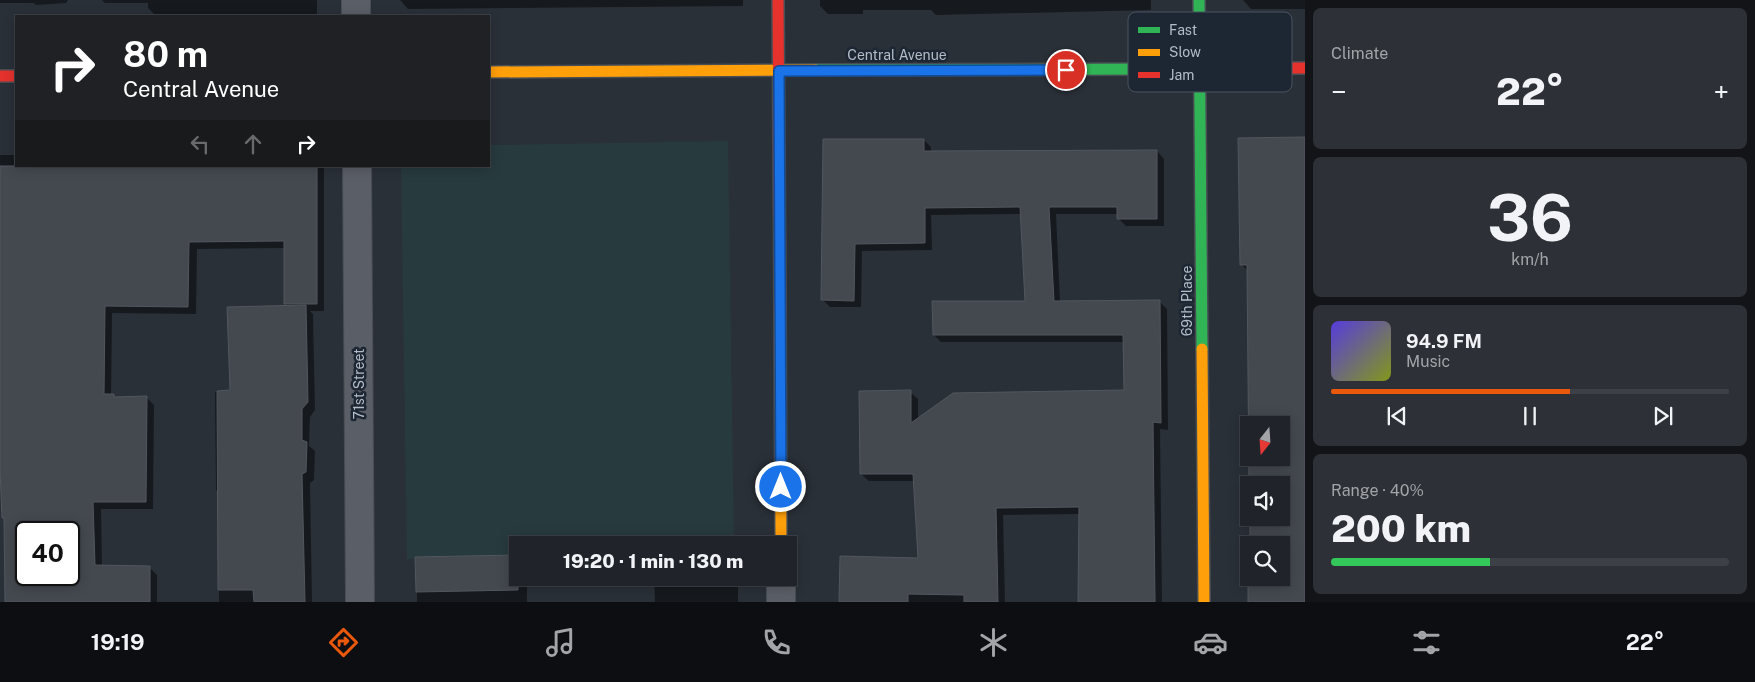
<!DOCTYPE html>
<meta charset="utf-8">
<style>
:root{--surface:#20242a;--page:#2d3036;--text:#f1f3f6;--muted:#a2a4a8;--line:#3d4147;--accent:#ea580c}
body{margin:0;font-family:"Public Sans",sans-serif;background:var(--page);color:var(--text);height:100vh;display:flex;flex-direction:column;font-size:19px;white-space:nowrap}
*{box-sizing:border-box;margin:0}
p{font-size:16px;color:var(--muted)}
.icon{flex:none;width:28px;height:28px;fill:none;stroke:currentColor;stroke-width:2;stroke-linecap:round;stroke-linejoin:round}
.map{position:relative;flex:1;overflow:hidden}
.side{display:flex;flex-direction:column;gap:8px;padding:8px;background:#121417;width:450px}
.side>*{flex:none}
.guide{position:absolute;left:15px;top:15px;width:475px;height:152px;border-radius:0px;box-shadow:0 2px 12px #0003,0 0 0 1px var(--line);background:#202124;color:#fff;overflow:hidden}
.needle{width:32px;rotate:197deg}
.fabs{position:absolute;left:1240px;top:416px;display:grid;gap:10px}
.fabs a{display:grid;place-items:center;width:50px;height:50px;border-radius:0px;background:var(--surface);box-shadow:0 2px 12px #0003,0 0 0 1px var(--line);font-size:25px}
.speed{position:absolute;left:15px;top:521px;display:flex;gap:10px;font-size:25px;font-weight:700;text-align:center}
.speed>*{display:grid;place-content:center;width:65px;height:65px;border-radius:50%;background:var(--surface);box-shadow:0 2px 12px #0003,0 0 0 1px var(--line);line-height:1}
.speed .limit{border:2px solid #111;border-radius:8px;background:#fff;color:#111}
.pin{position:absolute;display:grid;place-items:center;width:42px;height:42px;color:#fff;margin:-21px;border:2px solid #fff;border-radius:50%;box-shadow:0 1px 5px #0007}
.me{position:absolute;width:55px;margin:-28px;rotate:0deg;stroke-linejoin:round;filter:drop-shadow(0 0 4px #0008)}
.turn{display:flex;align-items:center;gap:18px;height:105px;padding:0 25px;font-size:22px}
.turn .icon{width:65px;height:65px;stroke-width:2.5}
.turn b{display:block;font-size:35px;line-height:42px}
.lanes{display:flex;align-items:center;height:48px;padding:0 25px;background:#0003;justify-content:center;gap:25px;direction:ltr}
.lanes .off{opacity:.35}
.big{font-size:38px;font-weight:800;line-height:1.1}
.side .widget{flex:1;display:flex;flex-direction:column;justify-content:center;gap:8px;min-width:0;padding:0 18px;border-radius:8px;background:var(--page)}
.side .dial{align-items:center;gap:0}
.dial b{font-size:65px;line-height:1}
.song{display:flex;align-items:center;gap:15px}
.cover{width:60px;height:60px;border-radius:8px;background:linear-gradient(135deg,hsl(250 70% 55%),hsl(70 70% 35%))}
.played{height:5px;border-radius:2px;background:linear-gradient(90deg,var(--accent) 60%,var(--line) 60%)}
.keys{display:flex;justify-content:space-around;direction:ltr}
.heat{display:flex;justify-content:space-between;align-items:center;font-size:28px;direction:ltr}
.charge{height:8px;border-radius:4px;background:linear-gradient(90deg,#34c759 40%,var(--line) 0)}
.trip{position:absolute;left:509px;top:536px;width:288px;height:50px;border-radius:0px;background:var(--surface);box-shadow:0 2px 12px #0003,0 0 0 1px var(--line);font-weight:800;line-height:50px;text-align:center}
.tabs{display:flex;height:80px;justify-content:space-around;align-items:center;background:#0d0e11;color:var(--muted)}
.tabs .icon{width:35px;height:35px}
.tabs .on{color:var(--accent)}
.tabs b{font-size:22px;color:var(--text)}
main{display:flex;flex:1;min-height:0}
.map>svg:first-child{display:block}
.green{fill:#273a3e}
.shadow{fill:#0007;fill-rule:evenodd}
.building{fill:#444950;stroke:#52575f;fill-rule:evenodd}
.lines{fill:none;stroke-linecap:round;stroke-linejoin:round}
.street-casing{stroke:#484c53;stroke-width:30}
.fast-casing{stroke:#484c53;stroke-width:14}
.slow-casing{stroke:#484c53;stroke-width:14}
.jam-casing{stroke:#484c53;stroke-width:14}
.street{stroke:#5a5e66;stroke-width:28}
.fast{stroke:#30b455;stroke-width:11}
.slow{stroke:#ff9f0a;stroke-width:11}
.jam{stroke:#e5322d;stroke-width:11}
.route-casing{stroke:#114b97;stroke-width:12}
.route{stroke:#1a73e8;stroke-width:9}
.labels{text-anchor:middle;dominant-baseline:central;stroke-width:5;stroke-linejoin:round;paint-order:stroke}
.street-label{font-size:14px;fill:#b4bcc9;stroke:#1d2633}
.key{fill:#1d2633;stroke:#4a5360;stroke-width:1}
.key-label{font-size:14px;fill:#b4bcc9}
</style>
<main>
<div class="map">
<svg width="1305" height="602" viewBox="0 0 1305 602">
<rect width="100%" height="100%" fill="#2a3038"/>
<path class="green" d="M728,141L734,545H518L517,558L407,559L401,166H489V145Z"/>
<path class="shadow" d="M0,0H68L66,3L36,5L34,3H0Z
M102,0H317V16H156L148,8V3H105Z
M400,0H743V6L408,9Z
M820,0H1151V10L936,15L931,10H863V14H828L820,6Z
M1243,0H1305V9H1251Z
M924,140L931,147V152L1157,151L1164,159V226H1126L1119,219V214H1056L1060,302H1160L1167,309L1168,430L1160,429L1162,602H1079L1080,514L1003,515L1005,602H840L919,559L915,481H869L861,474L910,392L918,399V420L1126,391L1125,342H941L934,335L1027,302L1021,214L931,215L932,250L862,251L861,307H830L823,300L824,141Z
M1305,140V602H1250V578H1281V545H1250V518H1281V485H1249V458H1281V425H1249L1248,271L1241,264Z
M0,155H16V166H324V311H310L313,314L315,410L310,417L309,446L315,451L314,480L310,483L312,602H219V494L216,490L215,392H232L288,307L285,303V248L197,249L196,314L112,313L111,396L116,398L146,397L154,405L153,509H101L102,566L149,567L157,575V602H7L3,472L0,470ZM26,532H69V575H26Z
M417,559L527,578V602H417Z
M654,578H738V602H655Z"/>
<path class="building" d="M1305,137V602H1248V571L1249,578H1281V545H1250V518H1281V485H1249L1247,265H1240L1238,138ZM1249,425H1281V458H1249Z
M823,139H924V151L1157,150V219H1117V207H1049L1054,301L1160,300L1161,423L1153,422L1155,602H1078L1079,507L996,508L998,602H964V595L908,594V602H839L840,556L918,558L913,474H860L859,391L911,390V423L953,393L1124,390L1123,335H933L932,301H1025L1020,207L925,208V243L855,244L854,301L821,300Z
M0,166H317V304H284V241L189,242L188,307L105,306L104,394H114V397L147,396L146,502H93L95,565L150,566V602H5L4,518H2L0,469ZM26,532H69V575H26Z
M306,305L308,402L302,409V440L307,442L306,472L302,474L305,602H254L253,590H218L217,391L230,390L227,307Z
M518,555V590L416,592L415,557Z"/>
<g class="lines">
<defs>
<path id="street" d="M356,0V16
M357,166L360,602
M781,578V602"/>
<path id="fast" d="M1199,0L1202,349
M816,70L1161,69"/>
<path id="slow" d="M489,72L816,70
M780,302L781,545
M1202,349L1204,602"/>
<path id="jam" d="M778,0L780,302
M1161,69L1305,68
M0,76H16"/>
</defs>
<use href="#street" class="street-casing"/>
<use href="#fast" class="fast-casing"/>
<use href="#slow" class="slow-casing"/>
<use href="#jam" class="jam-casing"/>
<use href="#street" class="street"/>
<use href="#fast" class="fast"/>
<use href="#slow" class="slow"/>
<use href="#jam" class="jam"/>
</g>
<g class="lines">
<defs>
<path id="route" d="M781,487L779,71L1066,70"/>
</defs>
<use href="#route" class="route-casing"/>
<use href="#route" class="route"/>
</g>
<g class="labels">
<g class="street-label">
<text x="897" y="55">Central Avenue</text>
<text transform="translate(1187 301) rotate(-90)">69th Place</text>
<text transform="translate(359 384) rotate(-90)">71st Street</text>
</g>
</g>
<rect x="1128" y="12" width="164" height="80" rx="8" class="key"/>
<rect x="1138" y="27" width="22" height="6" fill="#30b455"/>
<rect x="1138" y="49" width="22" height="7" fill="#ff9f0a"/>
<rect x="1138" y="72" width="22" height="6" fill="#e5322d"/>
<g class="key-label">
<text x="1169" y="35">Fast</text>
<text x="1169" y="57">Slow</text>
<text x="1169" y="80">Jam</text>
</g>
</svg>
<div class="fabs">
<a><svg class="needle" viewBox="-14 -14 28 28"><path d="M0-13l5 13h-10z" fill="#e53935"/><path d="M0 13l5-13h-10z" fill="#a2a4a8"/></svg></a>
<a><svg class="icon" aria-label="sound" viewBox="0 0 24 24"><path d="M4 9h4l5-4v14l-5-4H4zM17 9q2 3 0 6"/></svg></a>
<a><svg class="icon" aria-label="search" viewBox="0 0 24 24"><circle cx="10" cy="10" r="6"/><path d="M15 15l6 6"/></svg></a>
</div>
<div class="speed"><div class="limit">40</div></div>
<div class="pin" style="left:1066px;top:70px;background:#d93025"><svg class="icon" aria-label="arrive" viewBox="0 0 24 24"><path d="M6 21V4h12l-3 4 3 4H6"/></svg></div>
<svg class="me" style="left:781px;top:487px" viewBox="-20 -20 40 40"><circle r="17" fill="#1a73e8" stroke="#fff" stroke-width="3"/><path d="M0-11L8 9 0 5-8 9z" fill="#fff"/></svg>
<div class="trip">19:20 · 1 min · 130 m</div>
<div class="guide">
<div class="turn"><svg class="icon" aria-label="right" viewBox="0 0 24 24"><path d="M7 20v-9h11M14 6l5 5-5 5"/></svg><div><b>80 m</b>Central Avenue</div></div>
<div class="lanes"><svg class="icon off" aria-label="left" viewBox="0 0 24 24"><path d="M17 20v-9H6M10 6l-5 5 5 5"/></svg><svg class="icon off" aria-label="ahead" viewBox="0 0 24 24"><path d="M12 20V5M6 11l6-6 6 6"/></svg><svg class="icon" aria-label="right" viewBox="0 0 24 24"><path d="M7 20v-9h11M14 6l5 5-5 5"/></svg></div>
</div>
</div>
<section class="side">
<div class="widget"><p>Climate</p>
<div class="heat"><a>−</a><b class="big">22°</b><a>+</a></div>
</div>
<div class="widget dial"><b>36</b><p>km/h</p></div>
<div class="widget">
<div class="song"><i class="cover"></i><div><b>94.9 FM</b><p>Music</p></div></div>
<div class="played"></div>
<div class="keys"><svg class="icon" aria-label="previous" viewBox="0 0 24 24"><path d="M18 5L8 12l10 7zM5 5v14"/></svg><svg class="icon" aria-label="pause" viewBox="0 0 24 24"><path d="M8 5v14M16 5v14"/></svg><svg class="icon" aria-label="next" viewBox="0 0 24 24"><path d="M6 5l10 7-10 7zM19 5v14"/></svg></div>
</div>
<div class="widget"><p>Range · 40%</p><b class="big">200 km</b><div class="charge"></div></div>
</section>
</main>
<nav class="tabs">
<b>19:19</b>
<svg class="icon on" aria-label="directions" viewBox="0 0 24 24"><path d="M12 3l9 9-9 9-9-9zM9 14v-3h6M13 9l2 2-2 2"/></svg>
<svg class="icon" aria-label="music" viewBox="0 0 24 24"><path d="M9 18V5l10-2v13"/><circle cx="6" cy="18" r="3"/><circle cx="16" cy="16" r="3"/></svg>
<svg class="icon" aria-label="phone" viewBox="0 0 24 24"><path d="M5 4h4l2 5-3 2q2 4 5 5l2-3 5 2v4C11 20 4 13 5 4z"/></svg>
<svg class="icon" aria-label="climate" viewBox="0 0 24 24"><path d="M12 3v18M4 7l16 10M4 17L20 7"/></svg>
<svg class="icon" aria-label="car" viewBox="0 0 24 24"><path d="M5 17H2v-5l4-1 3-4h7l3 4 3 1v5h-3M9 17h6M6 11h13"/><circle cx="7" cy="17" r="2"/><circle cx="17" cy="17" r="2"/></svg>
<svg class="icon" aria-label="filters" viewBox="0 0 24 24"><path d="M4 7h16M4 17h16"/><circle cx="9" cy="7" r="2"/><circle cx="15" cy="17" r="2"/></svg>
<b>22°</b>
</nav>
